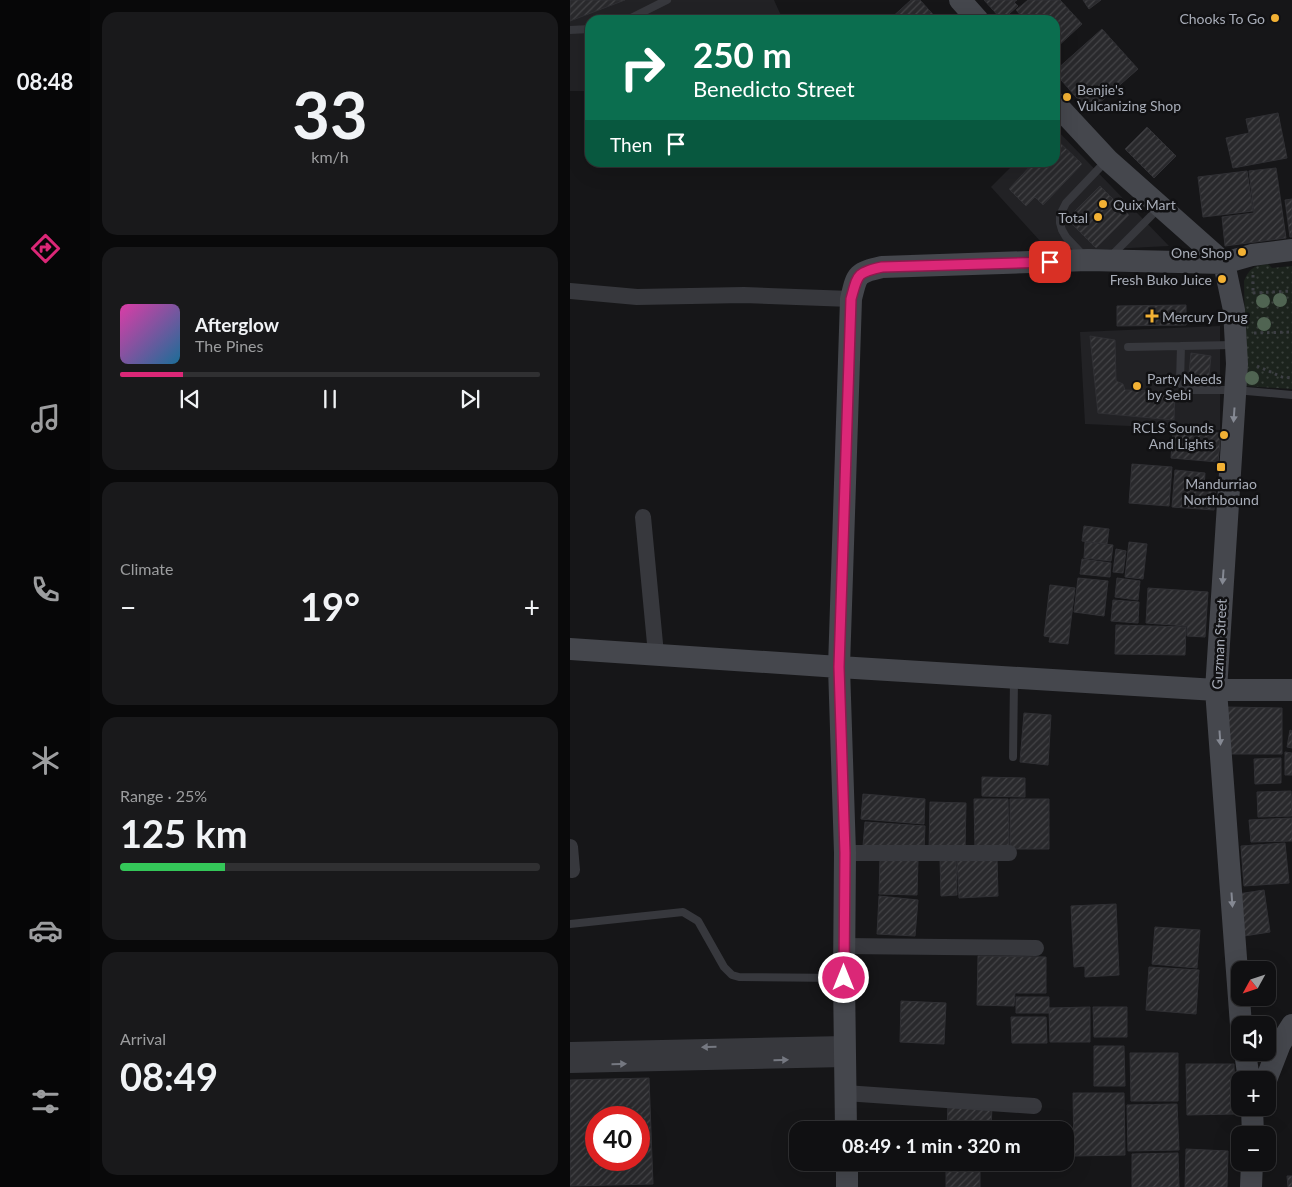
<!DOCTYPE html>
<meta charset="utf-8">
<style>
:root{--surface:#101012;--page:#19191b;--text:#f1f3f6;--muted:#9c9d9f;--line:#303032;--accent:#db2777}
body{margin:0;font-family:Lato,sans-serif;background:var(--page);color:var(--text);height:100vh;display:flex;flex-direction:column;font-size:19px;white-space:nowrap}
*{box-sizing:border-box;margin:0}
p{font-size:16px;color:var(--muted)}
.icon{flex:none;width:28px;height:28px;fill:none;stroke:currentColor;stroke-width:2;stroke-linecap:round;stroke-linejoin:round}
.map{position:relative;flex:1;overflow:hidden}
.side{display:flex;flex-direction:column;gap:12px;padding:12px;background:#09090a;width:480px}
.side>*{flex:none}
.guide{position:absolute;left:15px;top:15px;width:475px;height:152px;border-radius:15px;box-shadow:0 5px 20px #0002,0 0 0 1px var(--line);background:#0b6e4f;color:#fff;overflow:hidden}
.needle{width:32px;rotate:230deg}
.tools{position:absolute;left:661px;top:961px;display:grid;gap:10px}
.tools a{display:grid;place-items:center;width:45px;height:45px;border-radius:10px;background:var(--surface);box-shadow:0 5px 20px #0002,0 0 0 1px var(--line);font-size:25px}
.speed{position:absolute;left:15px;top:1106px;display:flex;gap:10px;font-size:25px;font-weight:700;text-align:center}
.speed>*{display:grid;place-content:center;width:65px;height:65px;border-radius:50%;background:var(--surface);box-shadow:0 5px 20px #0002,0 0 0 1px var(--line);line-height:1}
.speed .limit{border:8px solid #d22;background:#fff;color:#111}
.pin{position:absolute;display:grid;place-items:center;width:42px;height:42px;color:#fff;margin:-21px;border-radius:10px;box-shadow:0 2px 8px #0006}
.me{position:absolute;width:55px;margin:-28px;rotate:0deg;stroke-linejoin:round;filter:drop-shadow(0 0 4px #0008)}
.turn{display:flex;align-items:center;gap:18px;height:105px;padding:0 25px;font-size:22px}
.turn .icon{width:65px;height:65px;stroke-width:2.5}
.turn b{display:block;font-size:35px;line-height:42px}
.then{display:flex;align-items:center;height:48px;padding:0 25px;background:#0003;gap:10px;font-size:19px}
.big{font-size:38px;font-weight:700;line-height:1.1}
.side .widget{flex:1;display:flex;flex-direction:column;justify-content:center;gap:8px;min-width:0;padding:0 18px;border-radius:15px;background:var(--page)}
.side .dial{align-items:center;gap:0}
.dial b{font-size:65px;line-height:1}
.song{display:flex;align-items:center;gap:15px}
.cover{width:60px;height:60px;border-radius:8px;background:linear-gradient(135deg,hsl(320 70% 55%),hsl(200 70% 35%))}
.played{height:5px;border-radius:2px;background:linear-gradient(90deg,var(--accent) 15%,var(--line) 15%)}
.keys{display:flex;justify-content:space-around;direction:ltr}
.heat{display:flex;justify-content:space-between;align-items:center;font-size:28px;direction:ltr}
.charge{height:8px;border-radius:4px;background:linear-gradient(90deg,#34c759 25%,var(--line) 0)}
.trip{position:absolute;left:219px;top:1121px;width:285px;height:50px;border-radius:15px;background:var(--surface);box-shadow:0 5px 20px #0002,0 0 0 1px var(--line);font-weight:700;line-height:50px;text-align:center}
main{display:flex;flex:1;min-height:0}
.tab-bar{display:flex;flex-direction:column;width:90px;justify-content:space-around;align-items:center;background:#060607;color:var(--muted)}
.tab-bar .icon{width:35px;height:35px}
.tab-bar .selected{color:var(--accent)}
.tab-bar b{font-size:22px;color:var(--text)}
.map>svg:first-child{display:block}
.built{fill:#222225}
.park{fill:url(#park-dots)}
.building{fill:url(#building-hatch);stroke:#303034;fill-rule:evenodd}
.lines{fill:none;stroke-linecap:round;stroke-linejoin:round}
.path{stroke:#3d3f44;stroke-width:3;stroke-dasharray:2.5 4;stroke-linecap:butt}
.lane{stroke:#37383d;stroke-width:8}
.street{stroke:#37383d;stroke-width:16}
.secondary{stroke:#45474d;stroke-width:22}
.tree{fill:#506452}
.oneway{fill:#858993}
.oneway2{fill:#757881}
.route-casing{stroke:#8e194d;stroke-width:12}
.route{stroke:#db2777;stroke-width:9}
.poi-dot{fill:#f2b134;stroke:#111113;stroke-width:2}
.labels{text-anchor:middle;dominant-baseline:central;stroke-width:5;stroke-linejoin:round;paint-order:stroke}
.poi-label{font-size:14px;fill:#a8adb8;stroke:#111113;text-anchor:end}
.street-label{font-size:14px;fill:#a8adb8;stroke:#111113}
</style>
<main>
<nav class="tab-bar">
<b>08:48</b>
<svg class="icon selected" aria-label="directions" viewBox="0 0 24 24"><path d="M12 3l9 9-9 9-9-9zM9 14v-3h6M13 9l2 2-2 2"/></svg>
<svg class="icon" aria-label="music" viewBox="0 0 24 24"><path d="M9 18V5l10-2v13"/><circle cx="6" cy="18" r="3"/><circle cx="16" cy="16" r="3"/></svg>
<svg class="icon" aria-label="phone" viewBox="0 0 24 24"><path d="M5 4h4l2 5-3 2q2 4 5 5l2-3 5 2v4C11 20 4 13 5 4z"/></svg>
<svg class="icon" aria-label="climate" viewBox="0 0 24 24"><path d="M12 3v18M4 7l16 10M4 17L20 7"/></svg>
<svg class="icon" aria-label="car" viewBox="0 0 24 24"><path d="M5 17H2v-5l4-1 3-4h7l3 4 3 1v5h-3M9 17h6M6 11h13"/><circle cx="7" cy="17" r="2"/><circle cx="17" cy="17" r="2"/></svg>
<svg class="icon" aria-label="filters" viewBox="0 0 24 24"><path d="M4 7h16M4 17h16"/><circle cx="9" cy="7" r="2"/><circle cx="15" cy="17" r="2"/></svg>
</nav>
<section class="side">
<div class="widget dial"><b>33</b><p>km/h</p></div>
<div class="widget">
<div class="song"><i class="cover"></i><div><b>Afterglow</b><p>The Pines</p></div></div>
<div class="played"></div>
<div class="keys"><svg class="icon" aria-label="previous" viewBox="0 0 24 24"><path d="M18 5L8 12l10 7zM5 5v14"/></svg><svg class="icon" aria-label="pause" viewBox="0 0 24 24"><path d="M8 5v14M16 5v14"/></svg><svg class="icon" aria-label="next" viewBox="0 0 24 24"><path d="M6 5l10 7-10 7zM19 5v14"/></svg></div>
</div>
<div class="widget"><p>Climate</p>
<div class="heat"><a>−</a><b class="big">19°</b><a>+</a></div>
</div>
<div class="widget"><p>Range · 25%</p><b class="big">125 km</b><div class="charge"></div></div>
<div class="widget"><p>Arrival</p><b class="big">08:49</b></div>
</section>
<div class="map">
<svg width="722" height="1187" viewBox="0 0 722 1187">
<defs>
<pattern id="park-dots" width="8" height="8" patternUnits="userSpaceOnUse" patternTransform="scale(1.25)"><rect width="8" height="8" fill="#1c231d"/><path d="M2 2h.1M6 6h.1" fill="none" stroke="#3a403c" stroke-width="1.8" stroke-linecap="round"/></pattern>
<pattern id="building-hatch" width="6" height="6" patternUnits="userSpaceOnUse" patternTransform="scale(1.25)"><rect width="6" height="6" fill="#29292c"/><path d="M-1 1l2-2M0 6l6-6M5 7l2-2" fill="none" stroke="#454548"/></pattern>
</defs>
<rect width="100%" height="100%" fill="#161618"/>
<path class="built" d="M0,0H204L213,20H20V91H0Z
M485,128L599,246L480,252L421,187L445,163L485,162Z
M650,326V430L515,424L510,332Z"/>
<path class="park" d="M698,264L702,268L722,266V389L676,386L674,281C680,268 683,266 698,264Z"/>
<path class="building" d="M0,0H55L0,21Z
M341,0H350L368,20H319Z
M414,0H447L444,2L448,6L432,20Z
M458,0H490L512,24L485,49V20H455L446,10Z
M513,0H531L519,9Z
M532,29L568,69L519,112L485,73V71Z
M708,113L717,158L663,168L656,138L679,133L676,119Z
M577,127L606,156L584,178L555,149Z
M486,139L512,164L473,205L465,197L456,206L439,189L464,162H485Z
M706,168L716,238L655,246L652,217L684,213L679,171Z
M677,171L683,211L633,217L628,177Z
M530,186L559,215L526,248L497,219Z
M722,199V237H720L715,200Z
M616,305V325L547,326V306Z
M520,336L545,340L546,381L553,384L555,390L605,392L604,420L528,413Z
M621,353L641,356L638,385L618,383Z
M603,429L651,433L648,462L601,458Z
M562,464L602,467L599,506L559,503Z
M605,470L635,473L634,488L646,489L644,510L602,507Z
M514,526L539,529L537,544L512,541Z
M515,542L543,545L541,561L514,558Z
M559,542L577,544L573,579L555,577Z
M546,549L556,551L553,573L543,572Z
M512,559L541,563L540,577L510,574Z
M508,578L538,581L534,616L504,612Z
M547,578L570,581L568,600L545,597Z
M480,585L505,588L498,644L479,642L480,637L474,636Z
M578,588L638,592L635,637L617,636V626L576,623Z
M543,600L569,602L568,623L541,621Z
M546,625L616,627L615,655L545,654Z
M656,707L712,708V754H657Z
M454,713L481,715L478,765L450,762Z
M720,730L722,731V748L717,747Z
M715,752L722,753V775H715Z
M711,758V783L685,784L684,759Z
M412,777L455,778V797L412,796Z
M721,791L722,816L688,817L687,792Z
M293,794L355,799L354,824L291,819Z
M404,799H438L439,848L405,849Z
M440,799H479V849H440Z
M360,802L396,803L395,851L359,850Z
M722,818V841L681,842L679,820Z
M295,822L355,826L354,850L293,846Z
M715,843L719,883L674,886L671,846Z
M427,857L428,896L389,898L387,858Z
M310,858L348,860L347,895L309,894Z
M370,859H386L387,895L371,896Z
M694,890L700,932L674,936L668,894Z
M309,896L348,900L345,936L307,934Z
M546,904L549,975L515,977V966L504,967L501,906Z
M585,927L630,930L627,968L582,964Z
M408,956L476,957V993H445L444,1006L407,1005Z
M579,967L629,970L626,1014L576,1010Z
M446,997H479V1013H446Z
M331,1001L376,1003L374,1044L330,1042Z
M520,1007V1042H480L479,1008Z
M523,1007H557V1037H524Z
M441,1017H476L477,1043H442Z
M524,1046H554L555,1086H524Z
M560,1053H608V1101H561Z
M616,1064H664L665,1114L617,1115Z
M79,1078L83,1184L0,1186V1080ZM26,1118H69V1160H26Z
M503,1093H554L555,1155L504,1156Z
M378,1104L422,1106L421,1130H377Z
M607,1104L609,1150L558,1151L557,1105Z
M616,1149L658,1151L657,1187H615Z
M608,1153L609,1187H562V1154Z
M376,1162H410V1187H376Z
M717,1176H722V1187H718Z"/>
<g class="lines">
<path class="path" d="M683,275V294
M683,293L722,291
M684,333L722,332
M687,366L712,377L722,378"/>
<path class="lane" d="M57,20L97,0
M0,30L20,29
M513,255L496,237L492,230L490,223V215L496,203L537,160
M541,256L589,208
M611,346L610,382L614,388L616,390H665L722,395
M558,347L664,345
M443,757L444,680
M0,924L113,912L128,921L154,967L162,975L169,977L272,978"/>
<path class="street" d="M0,291L67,297L174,295L281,299
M73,517L86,654
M0,847L2,870
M275,853H439
M274,946L466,948
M0,1050L275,1044
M0,1065L275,1059
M275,1093L464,1106"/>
<path class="secondary" d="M390,0L408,20
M485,103L538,160L654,263
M654,263L664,310L667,364L646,690L671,1025
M0,649L269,667L646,690H722
M675,1052L679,1080
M696,1080L710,1044L722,1025
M682,1108L683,1135
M276,1130L274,978L275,853L269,667L281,299C287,274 286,273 312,267L518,260L654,263L682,255L722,250
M277,1162V1187
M681,1187L682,1162"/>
</g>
<g class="tree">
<circle cx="710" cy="300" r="7"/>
<circle cx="693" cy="301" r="7"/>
<circle cx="694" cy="324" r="7"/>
<circle cx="682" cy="378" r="7"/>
</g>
<defs><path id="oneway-solid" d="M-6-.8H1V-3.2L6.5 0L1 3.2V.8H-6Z" transform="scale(1.25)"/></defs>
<g class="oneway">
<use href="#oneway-solid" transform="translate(664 415) rotate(94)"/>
<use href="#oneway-solid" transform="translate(653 577) rotate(94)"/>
<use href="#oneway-solid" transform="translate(650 738) rotate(86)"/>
<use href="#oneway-solid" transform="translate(662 900) rotate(86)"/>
</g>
<g class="oneway2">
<use href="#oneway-solid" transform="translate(139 1047) rotate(178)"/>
<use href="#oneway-solid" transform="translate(211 1060) rotate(-1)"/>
<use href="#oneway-solid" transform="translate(49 1064) rotate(-1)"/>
</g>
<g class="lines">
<defs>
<path id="route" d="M274,978L275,853L269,667L281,299C288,274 286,273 312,267L480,262"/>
</defs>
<use href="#route" class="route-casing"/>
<use href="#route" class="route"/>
</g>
<g class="poi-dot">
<circle cx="705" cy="18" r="5"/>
<circle cx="497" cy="97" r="5"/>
<circle cx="533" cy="204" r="5"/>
<circle cx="528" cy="217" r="5"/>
<circle cx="672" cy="252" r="5"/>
<circle cx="652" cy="279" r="5"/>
<path d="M579.5 308.5h5v5h5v5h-5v5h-5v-5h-5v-5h5z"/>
<circle cx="567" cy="386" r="5"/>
<circle cx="654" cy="435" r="5"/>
<rect x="646" y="462" width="10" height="10" rx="2.5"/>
</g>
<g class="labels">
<g class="poi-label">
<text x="695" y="18">Chooks To Go</text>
<text x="507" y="89" text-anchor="start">Benjie's<tspan x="507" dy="16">Vulcanizing Shop</tspan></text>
<text x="543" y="204" text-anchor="start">Quix Mart</text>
<text x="518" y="217">Total</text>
<text x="662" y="252">One Shop</text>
<text x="642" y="279">Fresh Buko Juice</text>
<text x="592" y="316" text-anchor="start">Mercury Drug</text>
<text x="577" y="378" text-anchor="start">Party Needs<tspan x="577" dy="16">by Sebi</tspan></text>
<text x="644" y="427">RCLS Sounds<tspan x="644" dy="16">And Lights</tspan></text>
<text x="651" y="483" text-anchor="middle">Mandurriao<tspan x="651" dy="16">Northbound</tspan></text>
</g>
<g class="street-label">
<text transform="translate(649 644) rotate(-87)">Guzman Street</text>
</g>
</g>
</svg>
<div class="tools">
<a><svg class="needle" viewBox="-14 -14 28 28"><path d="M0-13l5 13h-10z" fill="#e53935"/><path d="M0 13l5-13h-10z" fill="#9c9d9f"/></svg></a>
<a><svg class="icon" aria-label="sound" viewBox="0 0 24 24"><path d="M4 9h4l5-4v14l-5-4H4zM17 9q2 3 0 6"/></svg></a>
<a>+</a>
<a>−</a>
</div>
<div class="speed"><div class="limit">40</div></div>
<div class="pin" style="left:480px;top:262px;background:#d93025"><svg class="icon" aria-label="arrive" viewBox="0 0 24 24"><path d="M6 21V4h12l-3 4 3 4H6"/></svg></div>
<svg class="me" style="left:274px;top:978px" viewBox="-20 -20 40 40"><circle r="17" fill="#db2777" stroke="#fff" stroke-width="3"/><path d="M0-11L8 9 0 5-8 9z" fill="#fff"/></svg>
<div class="trip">08:49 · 1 min · 320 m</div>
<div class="guide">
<div class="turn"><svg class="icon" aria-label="right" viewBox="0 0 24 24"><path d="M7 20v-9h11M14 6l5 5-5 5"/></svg><div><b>250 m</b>Benedicto Street</div></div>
<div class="then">Then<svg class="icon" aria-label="arrive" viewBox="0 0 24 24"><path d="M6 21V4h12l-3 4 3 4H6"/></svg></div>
</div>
</div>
</main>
